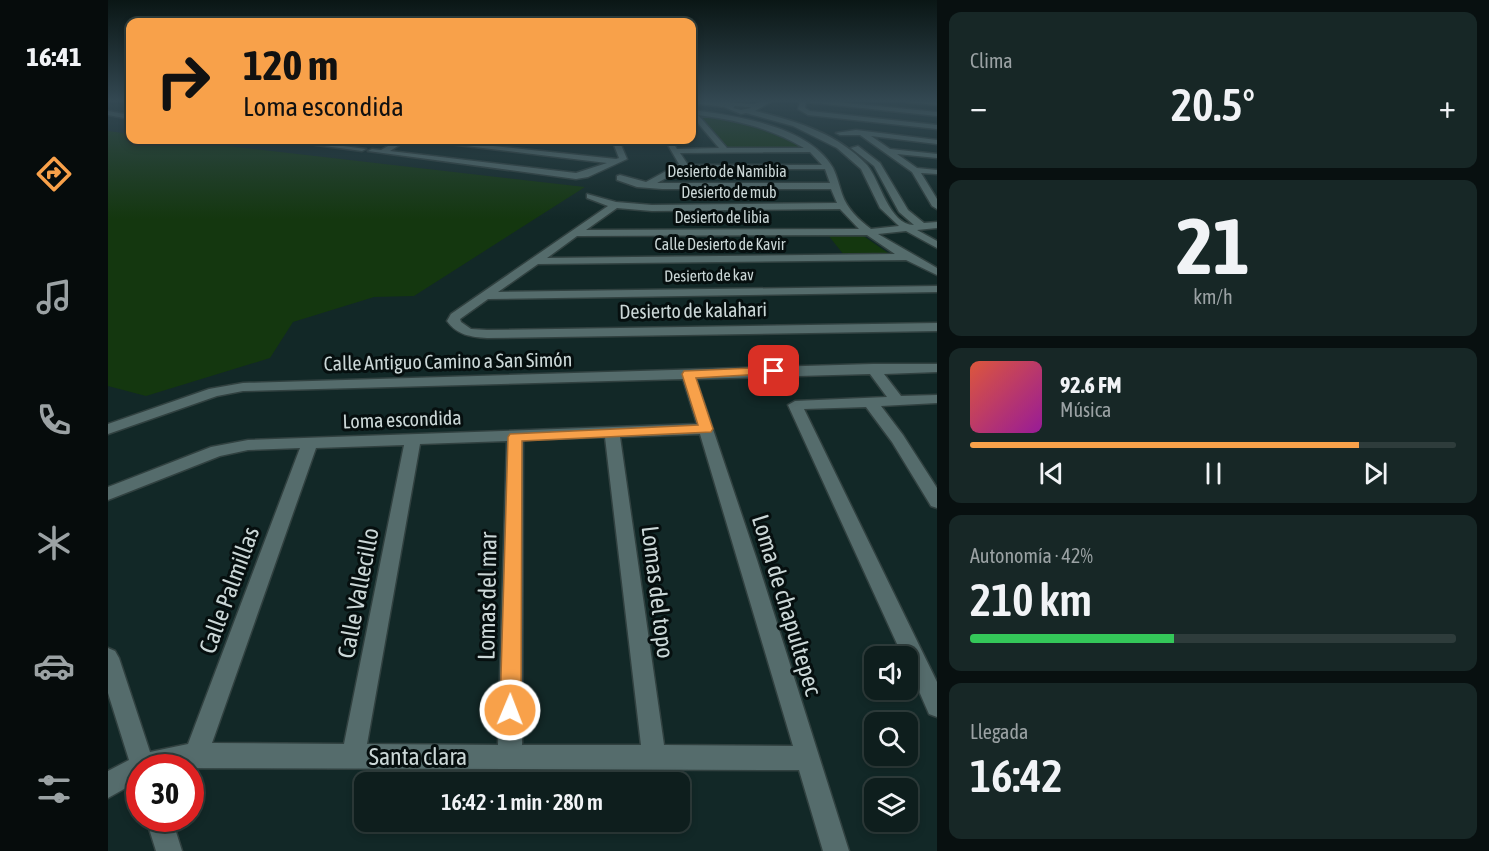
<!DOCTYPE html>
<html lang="es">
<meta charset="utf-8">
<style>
:root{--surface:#0e1e1d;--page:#172726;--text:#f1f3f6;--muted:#9ba2a4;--line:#2e3c3b;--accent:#f8a14a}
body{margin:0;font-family:"Asap Condensed",sans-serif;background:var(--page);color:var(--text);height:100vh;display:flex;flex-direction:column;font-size:22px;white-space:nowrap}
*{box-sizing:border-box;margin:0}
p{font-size:20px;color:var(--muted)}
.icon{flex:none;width:33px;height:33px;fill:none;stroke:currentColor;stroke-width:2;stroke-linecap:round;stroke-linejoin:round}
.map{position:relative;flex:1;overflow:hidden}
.panel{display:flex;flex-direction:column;gap:12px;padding:12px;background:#081010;width:552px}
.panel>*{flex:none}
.banner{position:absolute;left:18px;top:18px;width:570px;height:126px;border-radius:12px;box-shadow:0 3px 9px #0003,0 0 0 2px var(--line);background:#f8a14a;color:#111;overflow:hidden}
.tools{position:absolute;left:756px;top:646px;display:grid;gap:12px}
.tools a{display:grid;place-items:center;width:54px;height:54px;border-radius:12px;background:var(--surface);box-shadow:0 3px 9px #0003,0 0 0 2px var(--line);font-size:30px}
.speed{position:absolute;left:18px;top:754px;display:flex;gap:12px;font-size:30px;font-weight:700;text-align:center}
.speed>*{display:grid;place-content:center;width:78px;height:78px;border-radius:50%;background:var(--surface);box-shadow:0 3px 9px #0003,0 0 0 2px var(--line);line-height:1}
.speed .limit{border:9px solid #d22;background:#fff;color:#111}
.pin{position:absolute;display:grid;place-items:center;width:51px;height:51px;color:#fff;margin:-26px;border-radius:12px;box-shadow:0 3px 9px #0006}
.me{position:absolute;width:66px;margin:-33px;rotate:1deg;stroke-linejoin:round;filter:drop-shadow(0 0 4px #0008)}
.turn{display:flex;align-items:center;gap:21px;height:126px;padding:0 18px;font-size:27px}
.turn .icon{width:78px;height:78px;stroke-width:2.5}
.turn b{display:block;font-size:42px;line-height:51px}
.big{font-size:45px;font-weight:600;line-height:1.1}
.panel .tile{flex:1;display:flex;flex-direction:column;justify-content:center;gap:9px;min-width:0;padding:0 21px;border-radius:12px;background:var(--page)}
.panel .dial{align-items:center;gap:0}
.dial b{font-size:78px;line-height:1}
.song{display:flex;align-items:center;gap:18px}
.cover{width:72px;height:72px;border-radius:9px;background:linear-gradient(135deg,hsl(10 70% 55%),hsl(300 70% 35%))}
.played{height:6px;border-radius:3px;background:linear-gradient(90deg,var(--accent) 80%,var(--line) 80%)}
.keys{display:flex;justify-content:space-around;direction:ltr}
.heat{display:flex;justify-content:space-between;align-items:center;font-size:33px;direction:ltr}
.charge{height:9px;border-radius:4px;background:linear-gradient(90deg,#34c759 42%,var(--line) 0)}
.trip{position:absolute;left:246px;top:772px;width:336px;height:60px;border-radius:12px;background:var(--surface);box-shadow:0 3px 9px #0003,0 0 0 2px var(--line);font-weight:600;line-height:60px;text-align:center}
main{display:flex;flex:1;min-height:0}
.menu{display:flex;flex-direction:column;width:108px;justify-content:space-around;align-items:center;background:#060c0c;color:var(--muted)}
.menu .icon{width:42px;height:42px}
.menu .current{color:var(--accent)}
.menu b{font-size:27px;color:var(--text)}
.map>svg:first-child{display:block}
.green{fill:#14370f}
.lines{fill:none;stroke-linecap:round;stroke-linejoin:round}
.minor-casing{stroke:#314140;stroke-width:3}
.minor{fill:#556c6c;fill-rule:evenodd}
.route{fill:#f8a14a;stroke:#a16930;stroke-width:1.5}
.labels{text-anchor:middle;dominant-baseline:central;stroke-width:6;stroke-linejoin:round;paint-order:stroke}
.far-street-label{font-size:16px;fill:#cbd7d7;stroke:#060f0f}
.street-label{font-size:20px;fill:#cbd7d7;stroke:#060f0f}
.near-street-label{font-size:24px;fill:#cbd7d7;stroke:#060f0f}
</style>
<main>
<nav class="menu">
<b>16:41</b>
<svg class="icon current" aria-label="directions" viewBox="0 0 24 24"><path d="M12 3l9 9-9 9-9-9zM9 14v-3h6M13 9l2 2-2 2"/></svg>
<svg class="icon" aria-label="music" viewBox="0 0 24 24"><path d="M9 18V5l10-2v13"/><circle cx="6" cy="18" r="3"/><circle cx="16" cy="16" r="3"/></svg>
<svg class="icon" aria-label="phone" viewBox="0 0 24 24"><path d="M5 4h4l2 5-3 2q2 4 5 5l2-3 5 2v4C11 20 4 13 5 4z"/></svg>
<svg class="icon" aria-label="climate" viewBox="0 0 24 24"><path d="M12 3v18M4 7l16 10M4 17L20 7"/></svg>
<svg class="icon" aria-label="car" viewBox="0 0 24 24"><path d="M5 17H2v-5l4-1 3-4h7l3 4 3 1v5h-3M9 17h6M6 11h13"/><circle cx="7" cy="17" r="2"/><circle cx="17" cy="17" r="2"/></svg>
<svg class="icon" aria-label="filters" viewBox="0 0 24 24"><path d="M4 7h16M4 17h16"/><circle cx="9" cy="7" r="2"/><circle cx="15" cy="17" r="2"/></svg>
</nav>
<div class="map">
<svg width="829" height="851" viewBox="0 0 829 851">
<rect width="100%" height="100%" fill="#122827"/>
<path class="green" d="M592,115C627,119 662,130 693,147L619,149Z
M0,131L22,134V140H67L477,187L306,296L266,297L185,322L162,358L38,396L0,386Z
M720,235H754L783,255H736Z"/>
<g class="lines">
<defs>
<path id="minor" d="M18,100H22V102L19,101Z
M584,100L646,104L658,100H666L647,111C686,120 731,134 759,165C772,180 781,225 806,225L791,212L766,166L743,148L750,146L772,163L800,210L816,223L829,222V228L809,230L829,241V248L798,231L770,234L829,268V275L798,260L430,264L390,292L829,286V292L380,299L352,319L353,322L363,329L379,330L829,323V331L379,338C363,337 349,335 339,321L343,314L500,206L479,198V194L508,202L544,205L729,203L723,189H554L529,187L509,180V176L512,175L538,182L571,164L557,140H563L569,149L611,148L584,116V110C629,116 701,126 725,168C729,176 731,185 734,194C739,209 751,220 763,229L791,226L772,208L753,169L729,148L685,126L638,113L633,114L616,107L584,103ZM627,106L641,107L643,108L633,110L625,108ZM590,115C628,120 663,128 696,148H619ZM702,152L714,165H580L572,153ZM575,169H717L722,183H549ZM509,208L544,211L732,209L751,229L478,230ZM759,235L787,254L439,258L469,236Z
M692,100H709L829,112V116L698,102L697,108L702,111L829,125V129L700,115L690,109Z
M796,100L829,101V105L799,102Z
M0,111L22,115V119L0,115Z
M748,130L829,140V144L763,136L782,149L829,154V158L789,154L809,168L829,170V174L813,173L829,199V209L824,206L804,172L752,135H732L728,133Z
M171,140H190L258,149L254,151Z
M291,140H299L282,151L468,173L499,163L308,140H328L508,159L511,158L504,140H511L519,159L480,177L468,179L260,151L264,149L273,150Z
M765,364H829V372L776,374L793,396L829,395V403L773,406L795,435L829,488V508L823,506L784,442L758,407L696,409L829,682V717L821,714L800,666V657H795L680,405L687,401L779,397L762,374L588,379L649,560L741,851H715L691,770L32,768V780L0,798V771L21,760L0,693V648L7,651L11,658L42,752L80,744L192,448L140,450L112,456L0,500V487L103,447L140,440L589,424L575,379L135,391L109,396L0,434V424L101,389L135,383ZM592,434L685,746L556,745L512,437ZM497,437L533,745H414L415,440ZM399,441L390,745L259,744L312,444ZM296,445L236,744L104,743L208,448Z
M38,819H64L74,851H48Z"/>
</defs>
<use href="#minor" class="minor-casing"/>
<use href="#minor" class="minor"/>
</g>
<linearGradient id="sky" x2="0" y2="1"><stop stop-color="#0a1615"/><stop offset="0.46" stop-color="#334852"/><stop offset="1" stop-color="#334852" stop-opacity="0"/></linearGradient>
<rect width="829" height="219" fill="url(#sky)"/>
<path class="route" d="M666,367L672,371L671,373L588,378L605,429L603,432L414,441L413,710L410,717L402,720L395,717L392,710L400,437L402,434L590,425L574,374L576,371Z"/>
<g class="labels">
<g class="far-street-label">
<text x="619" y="171">Desierto de Namibia</text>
<text x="621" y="192">Desierto de mub</text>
<text x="614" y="217">Desierto de libia</text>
<text x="612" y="244">Calle Desierto de Kavir</text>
<text transform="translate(601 275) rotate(-1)">Desierto de kav</text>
</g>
<g class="street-label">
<text transform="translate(585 310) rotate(-1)">Desierto de kalahari</text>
<text transform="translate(340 361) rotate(-1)">Calle Antiguo Camino a San Simón</text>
<text transform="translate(294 419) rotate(-2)">Loma escondida</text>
</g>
<g class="near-street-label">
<text transform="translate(121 590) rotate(-70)">Calle Palmillas</text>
<text transform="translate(550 592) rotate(83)">Lomas del topo</text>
<text transform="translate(250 593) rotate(-79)">Calle Vallecillo</text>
<text transform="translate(379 596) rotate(-89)">Lomas del mar</text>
<text transform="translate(679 605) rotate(73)">Loma de chapultepec</text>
<text x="310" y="756">Santa clara</text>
</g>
</g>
</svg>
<div class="tools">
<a><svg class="icon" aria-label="sound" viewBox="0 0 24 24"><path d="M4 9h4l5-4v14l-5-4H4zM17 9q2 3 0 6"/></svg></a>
<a><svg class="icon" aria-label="search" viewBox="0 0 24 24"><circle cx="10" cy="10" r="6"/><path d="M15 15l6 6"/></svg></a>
<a><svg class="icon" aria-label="layers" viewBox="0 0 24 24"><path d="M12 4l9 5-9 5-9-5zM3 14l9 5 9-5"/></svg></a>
</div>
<div class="speed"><div class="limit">30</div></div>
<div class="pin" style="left:666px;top:371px;background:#d93025"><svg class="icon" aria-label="arrive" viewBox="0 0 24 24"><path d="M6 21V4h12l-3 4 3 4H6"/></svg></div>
<svg class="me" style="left:402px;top:710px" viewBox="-20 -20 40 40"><circle r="17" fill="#f8a14a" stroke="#fff" stroke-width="3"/><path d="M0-11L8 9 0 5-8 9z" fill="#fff"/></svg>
<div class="trip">16:42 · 1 min · 280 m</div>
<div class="banner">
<div class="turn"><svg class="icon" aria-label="right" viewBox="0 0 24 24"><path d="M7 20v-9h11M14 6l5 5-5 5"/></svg><div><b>120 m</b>Loma escondida</div></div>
</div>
</div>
<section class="panel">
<div class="tile"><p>Clima</p>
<div class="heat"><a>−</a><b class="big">20.5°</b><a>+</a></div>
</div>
<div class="tile dial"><b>21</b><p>km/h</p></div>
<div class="tile">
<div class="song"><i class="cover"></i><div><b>92.6 FM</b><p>Música</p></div></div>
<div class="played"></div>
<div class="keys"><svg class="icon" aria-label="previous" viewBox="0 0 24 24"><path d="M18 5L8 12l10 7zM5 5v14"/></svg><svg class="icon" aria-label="pause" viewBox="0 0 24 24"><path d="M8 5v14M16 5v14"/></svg><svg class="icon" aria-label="next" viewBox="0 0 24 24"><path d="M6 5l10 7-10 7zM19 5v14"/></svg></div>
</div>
<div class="tile"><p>Autonomía · 42%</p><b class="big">210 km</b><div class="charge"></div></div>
<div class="tile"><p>Llegada</p><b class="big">16:42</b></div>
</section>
</main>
